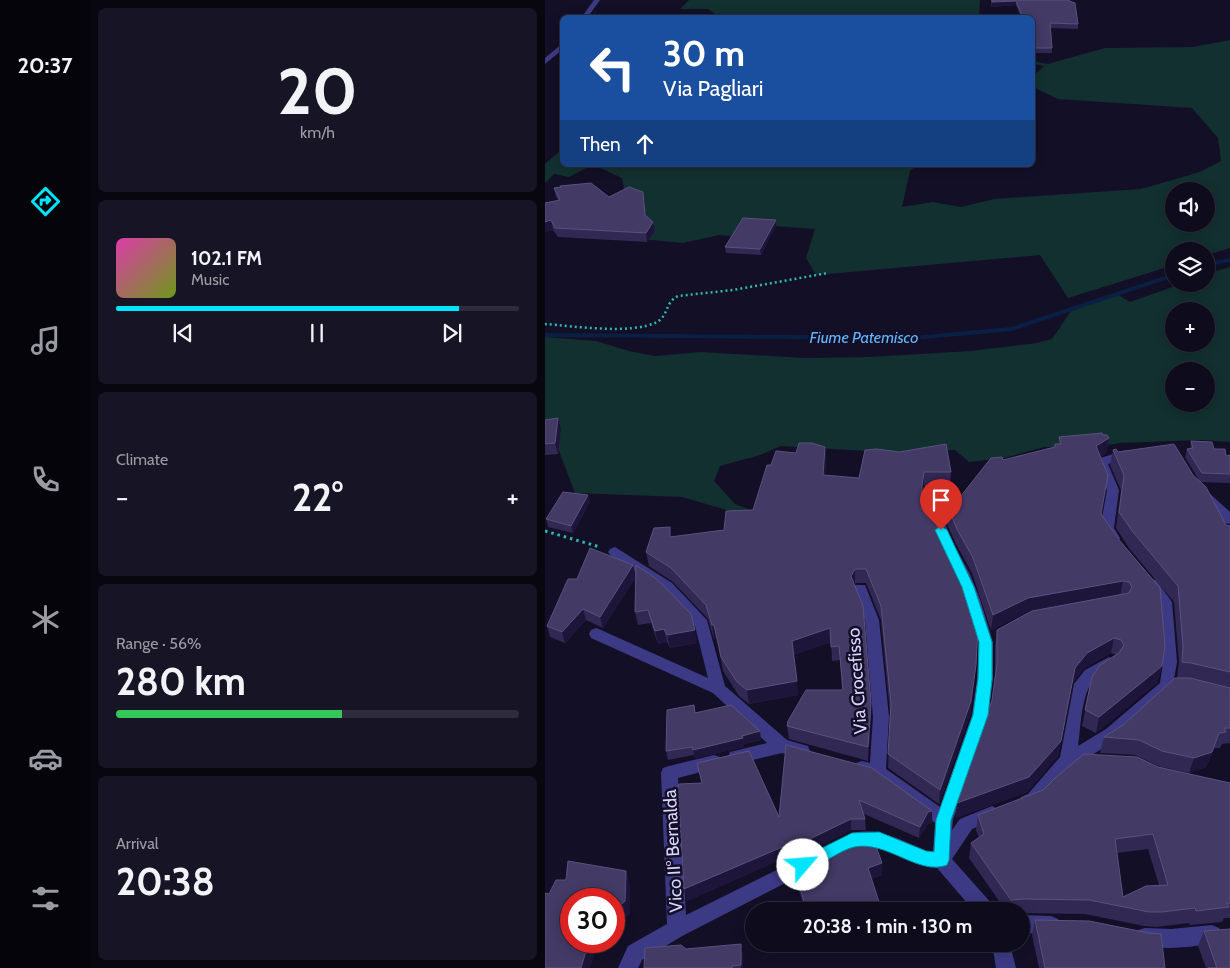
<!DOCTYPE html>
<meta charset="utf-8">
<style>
:root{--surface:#0e0b1c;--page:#171425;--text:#f1f3f6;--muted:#9b9ba3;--line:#2e2b3b;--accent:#00e5ff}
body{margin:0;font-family:Cabin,sans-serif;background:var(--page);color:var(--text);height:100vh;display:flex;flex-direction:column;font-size:19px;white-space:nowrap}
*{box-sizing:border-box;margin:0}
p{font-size:16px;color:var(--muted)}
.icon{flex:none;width:28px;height:28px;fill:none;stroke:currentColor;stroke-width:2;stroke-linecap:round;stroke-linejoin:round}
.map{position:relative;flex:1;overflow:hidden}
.sheet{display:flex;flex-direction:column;gap:8px;padding:8px;background:#08060f;width:455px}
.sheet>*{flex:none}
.top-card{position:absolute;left:15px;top:15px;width:475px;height:152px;border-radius:8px;box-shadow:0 2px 12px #0003,0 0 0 1px var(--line);background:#1a4fa0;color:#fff;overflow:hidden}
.controls{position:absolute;left:620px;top:182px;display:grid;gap:10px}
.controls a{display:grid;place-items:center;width:50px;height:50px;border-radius:50%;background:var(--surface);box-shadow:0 2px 12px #0003,0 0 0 1px var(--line);font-size:25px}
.speed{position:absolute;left:15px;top:888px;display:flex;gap:10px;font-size:25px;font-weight:700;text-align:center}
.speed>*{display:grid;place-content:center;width:65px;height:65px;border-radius:50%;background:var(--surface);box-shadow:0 2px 12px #0003,0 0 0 1px var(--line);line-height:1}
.speed .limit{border:8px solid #d22;background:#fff;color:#111}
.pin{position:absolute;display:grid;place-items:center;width:42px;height:42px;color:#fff;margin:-51px -21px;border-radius:50% 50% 50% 0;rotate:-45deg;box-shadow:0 0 5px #0007}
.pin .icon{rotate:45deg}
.me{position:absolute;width:55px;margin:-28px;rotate:63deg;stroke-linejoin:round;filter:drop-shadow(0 0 4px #0008)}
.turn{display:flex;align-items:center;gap:18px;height:105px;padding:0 20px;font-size:22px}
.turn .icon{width:65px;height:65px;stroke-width:2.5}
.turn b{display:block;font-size:35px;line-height:42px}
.then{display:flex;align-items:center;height:48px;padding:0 20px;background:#0003;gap:10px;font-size:19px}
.big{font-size:38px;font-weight:700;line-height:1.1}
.sheet .card{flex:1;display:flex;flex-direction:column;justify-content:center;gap:8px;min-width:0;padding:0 18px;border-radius:8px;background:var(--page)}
.sheet .dial{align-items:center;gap:0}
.dial b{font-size:65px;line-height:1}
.song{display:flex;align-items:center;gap:15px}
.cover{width:60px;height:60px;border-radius:8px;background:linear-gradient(135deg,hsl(320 70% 55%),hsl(80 70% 35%))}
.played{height:5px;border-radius:2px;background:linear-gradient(90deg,var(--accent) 85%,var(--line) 85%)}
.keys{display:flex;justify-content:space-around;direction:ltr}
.heat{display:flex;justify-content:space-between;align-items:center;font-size:28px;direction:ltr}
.charge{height:8px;border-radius:4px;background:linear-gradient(90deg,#34c759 56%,var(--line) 0)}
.trip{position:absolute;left:200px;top:902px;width:285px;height:50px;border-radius:25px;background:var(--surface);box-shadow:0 2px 12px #0003,0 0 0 1px var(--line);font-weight:700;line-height:50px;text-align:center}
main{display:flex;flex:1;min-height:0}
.menu{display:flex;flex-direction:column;width:90px;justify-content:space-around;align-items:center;background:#06040b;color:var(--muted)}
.menu .icon{width:35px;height:35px}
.menu .active{color:var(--accent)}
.menu b{font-size:22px;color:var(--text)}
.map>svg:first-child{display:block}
.green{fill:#12302f;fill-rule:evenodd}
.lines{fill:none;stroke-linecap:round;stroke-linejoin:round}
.stream{fill:#0a1f44;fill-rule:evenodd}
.path-far1{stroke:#2fb8b0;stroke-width:2.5;stroke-dasharray:2 3;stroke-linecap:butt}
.path{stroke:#2fb8b0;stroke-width:3;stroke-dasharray:2.5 4;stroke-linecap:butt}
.street{fill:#3d3a85;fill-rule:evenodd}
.wall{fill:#312854;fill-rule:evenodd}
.shaded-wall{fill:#1d163a}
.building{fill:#433a66;stroke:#5a527e;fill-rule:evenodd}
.route{fill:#00e5ff;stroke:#0095a6}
.labels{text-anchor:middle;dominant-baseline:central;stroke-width:5;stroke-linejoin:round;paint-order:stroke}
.water-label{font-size:16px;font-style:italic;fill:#62b6ff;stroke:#130f26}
.near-street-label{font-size:18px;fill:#d9d4ff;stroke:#130f26}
</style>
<main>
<nav class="menu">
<b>20:37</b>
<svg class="icon active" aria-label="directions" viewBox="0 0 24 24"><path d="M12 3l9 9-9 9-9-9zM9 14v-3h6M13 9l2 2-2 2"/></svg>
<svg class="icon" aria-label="music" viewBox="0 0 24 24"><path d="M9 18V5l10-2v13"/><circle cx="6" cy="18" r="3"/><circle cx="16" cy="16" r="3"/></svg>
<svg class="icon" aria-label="phone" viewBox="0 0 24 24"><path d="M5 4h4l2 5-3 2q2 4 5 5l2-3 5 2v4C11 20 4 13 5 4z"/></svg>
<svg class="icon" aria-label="climate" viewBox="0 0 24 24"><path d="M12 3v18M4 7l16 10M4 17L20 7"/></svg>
<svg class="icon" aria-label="car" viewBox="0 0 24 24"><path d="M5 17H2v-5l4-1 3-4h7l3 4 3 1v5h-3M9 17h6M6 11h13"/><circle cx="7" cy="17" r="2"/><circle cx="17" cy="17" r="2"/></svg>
<svg class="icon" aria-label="filters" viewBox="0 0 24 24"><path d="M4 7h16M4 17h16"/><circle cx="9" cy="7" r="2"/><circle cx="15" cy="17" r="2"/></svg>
</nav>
<section class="sheet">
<div class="card dial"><b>20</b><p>km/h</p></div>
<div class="card">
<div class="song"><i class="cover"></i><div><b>102.1 FM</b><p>Music</p></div></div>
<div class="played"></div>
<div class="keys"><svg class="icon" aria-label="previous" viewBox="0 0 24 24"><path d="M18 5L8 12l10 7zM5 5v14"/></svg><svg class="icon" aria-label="pause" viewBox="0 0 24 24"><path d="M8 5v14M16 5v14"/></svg><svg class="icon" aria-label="next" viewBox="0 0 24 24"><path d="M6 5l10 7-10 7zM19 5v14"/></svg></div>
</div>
<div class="card"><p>Climate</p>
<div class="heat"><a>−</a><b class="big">22°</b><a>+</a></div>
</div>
<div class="card"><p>Range · 56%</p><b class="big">280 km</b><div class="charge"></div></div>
<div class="card"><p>Arrival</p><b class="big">20:38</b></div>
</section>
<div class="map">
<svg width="685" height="968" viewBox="0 0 685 968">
<rect width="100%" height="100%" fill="#130f26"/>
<path class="green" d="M144,0H435L434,17L176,18L163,9H135Z
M685,40V248L661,255V251H629V265L523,298L495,255L271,275L261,258L270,229L199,224L197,237L174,235L138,243L96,239L100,201L81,198L77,178L49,165H372L365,171L357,207L388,202L416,207L449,199L596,189L655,172L676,161L673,138L647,108L513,99L488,87V76L499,66L488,64V61L503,64L560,48L648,47ZM629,191H661V224H629Z
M17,149L18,165H47L24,177L9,174L0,183V164Z
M685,267V442L657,440L575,443L551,447H499L459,458L424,462L410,450L339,452L236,446L215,455L175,466L169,481L190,504L224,517H206L137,497L30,493L3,422L0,423V337L51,341L84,351L110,356L156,352L260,358L324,357L426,351L492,343L507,339L526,311L570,293L585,302L636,284H661V274ZM629,311H661V344H629ZM629,371H661V404H629Z"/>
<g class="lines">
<path class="stream" d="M685,258V262L661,266V262Z
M629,273V277L467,331L369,340L0,337V333L369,336L466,327Z"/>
<path class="path-far1" d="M0,324C28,326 87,335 112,322C124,315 120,302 133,296L188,290L283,273"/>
<path class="path" d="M0,531L55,547"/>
<path class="street" d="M49,0H55L42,18H36Z
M18,43V49L0,64V58Z
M581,450L587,454L585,457L563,464L574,490L569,528L575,538L573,541H563L555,528L562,490L550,462L552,459Z
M658,490L662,491L685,512V524L680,523L654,497L652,494L654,491Z
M384,495L390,499L409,545L425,574L435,599L448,642V679L443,715L408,820L407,830L415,819L447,806L453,809L456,814L453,819L427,829L407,859L448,905L450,911H429L392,868C372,867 355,855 336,849C326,846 315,849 305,846L302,840L305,834C330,825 358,841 381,851H388L390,823L328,778L311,773L309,768L311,763L317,761L325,763L328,717L320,620L308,589L310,585H320L334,620L344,717L341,769L395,807L427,715L432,679L434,642L421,599L411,574L395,545L378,499Z
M70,547L127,583L162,620L180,686L242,740L263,746L265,751L263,756L257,758L237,753L191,764L185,762L183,757L185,752L222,743L168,693L46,638L44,634L46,630L51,628L56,630L163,678L150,626L117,591L65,555L63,552L65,549Z
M606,579L611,580L627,602L632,662L627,690L573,739L527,767L495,804L482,809L476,807L474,802L476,797L483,794L515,757L529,684L540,670L564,657L569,659L571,663C567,671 557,673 550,679C536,692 536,727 533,746L561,729L615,683L618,662L613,603L599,584L601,580Z
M169,755L175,757L177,762L175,767L133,778L141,915L264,854L270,856L273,862L270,868L139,935L97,960L93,968H73L83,946L122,924L116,773L118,768L124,766Z
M476,915L506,916L513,919L515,925L513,931L506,934L476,933Z
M667,925L674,928L676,934L674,940C656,948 611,951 593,944L591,937L593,930L600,928L626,929Z
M447,944H465L471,968H451Z"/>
</g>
<path class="wall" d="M446,0H522L533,24V29L506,28L507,53H488V18H476L471,5L446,7Z
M15,186L64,197L99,201L101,215L108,222L110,231L102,242L13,237L8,230L0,232L13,200L11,197L9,188L15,187Z
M231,226L216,255L181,253L180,247Z
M0,420L16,429L13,454L0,455Z
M558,435L564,438L561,453L555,457L556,514L575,541L613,682L551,733L537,726L547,677L571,655L566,653L539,668L527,684L513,756L482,792L411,818L412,803L447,700L450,676V646L452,630L484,612L481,613L446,630L427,573L411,544L401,522L402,506H408L458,460L509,447L510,444H514V437Z
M646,441L669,449L681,456L685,455V483L655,482L640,457L642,449H645Z
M280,447L281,460L280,475L314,478L320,450L406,472L405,485L379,486L377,498V510L431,665L425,715L394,804L343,768L345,712L336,620L321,583H310L309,584L326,717L323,761L244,739L242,726L297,690L295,660L287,661L286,642L248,655L253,695L204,704L194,696L178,671L172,639H169L163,619L128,582L104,566L101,552L127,537L179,530L208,510L226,465L251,453Z
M568,450L573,452L681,525L685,526V743L677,744L675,748H669L661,767L644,773L613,766L590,755L555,753L559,737L578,725L632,678L634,662L629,602L584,548L571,528L576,490L565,465Z
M43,495L45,502L28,533L3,527L1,519Z
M88,565L91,577L58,628L41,620L20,643L5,637L2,626L32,579Z
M91,565L152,643L125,648L122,642L113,644L106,623L93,625L90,612Z
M150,713L216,740L199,744V747L150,758L149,755L123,760L121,751Z
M241,745L387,811V823L383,824L374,838L319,814L320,819L321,830H306L245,861L244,856L142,901L139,889L157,783L152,763L234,817Z
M613,767L685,783V918H679L677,922L645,925L644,923L611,927L599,926L540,914L476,913V911H461L424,858L426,843L434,838L431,830L433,815ZM603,849L614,885L578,897L572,853Z
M337,863V875L326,879L337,911H260L251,880L249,868Z
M490,920L620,968H494L487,935Z
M659,931L685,968H661L653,946Z
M198,955V968H99Z"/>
<path class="shaded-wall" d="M471,1V5L446,7L447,2Z
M6,220L8,230L0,232V222Z
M231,220V226L216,255L215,249Z
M108,222L110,231L102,242L101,233Z
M13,418L16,429L13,454L10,443Z
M564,438L561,453L548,462L551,446Z
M280,447L281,460L279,488L278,475Z
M379,472V486L376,500L377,486Z
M43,495L45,502L28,533L26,526Z
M88,565L91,577L58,628L55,617Z
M310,569V583L306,590V576Z
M578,581L575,596L481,613L446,630L448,615L483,598Z
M38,609L41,620L20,643L17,632Z
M167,625H169L172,639H169Z
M285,628L286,642L248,655L247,641Z
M119,629L122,642L113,644L110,631Z
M150,630L152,643L125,648L122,635Z
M569,638L566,653L539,668L527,684L513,756L482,792L411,818L412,803L542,653Z
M431,665L425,715L394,804L395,790Z
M617,666L613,682L551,733L554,717Z
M252,681L253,695L204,704L202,690Z
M326,703V717L323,761V747Z
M215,731L216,740L199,744V747L150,758L148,750Z
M674,733L661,767L644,773L649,758Z
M387,811V823L383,824L374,838L375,827L383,812Z
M306,819V830L245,861L244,849Z
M242,845L244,856L142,901L139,889Z
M337,863V875L323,880V868Z
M81,871L85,885V914L69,929V911Z
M44,941H55L53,944L45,968H36Z
M196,944L198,955V968H196Z
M270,944H289L271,950Z"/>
<path class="building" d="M447,0H522L530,3L533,24L505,23L507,48H488V18H478L471,1L447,2Z
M46,183L64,197L84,187L98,192L100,215L108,222L101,233L10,228L6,220L0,222V203L15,200L9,188L16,187L15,186Z
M198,218L231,220L215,249L180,247Z
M13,418L10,443L0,444V420Z
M557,433L558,435H562L564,438L551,446L563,475L556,514L575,541L615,588L620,646L617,666L554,717L540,710L547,677L555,665L574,653L579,645L576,640L569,638L542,653L530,668L516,741L484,777L412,803L447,700L452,664V630L487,611L584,593L587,587L584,582L578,581L483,598L448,615L428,558L412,529L402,506H408L446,458L457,457L458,460L510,447V444H516L514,437Z
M646,441L667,442L669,449H680L681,456L685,455V474L657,473L642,449L648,448Z
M254,443H267L280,447L278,475L314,478L320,450L332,449L354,452L401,444L406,472H379L377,486V510L385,509L394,532L410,561L433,628L431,665L426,701L395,790L343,754L346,703L336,606L321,569H310L306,576L318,606L326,703L323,747L242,726L243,721L261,690H298L294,646L286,647L285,628L247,641L252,681L202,690L192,682L176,657L169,625H167L161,605L126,568L101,552L109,528L125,527V537L179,530L181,511L208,510L222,465H226L231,451L251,453Z
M629,444L648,475L661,487L681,525L685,526V672L646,663L637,662L638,646L633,586L588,532L574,512L579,475L568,450L571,449L573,452Z
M18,492L43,495L26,526L1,519Z
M45,548L88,565L55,617L38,609L17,632L2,626L23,579H32Z
M91,565L113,580L146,614L150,630L122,635L119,629L110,631L103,610L90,612Z
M630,678H645L685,688V728H679L681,732L674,733L667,752L649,758L617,751L594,740L559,737L578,725Z
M149,705L150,713L186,705L215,731L197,736L198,738L148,750L147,747L121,751L122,710Z
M241,745L327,768L387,811L383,812L375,827L314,800L320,819H306L244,849L242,845L139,889L133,788L134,784L157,783L152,763L204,751L234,817Z
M539,754L592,757L613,767L685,783V903H682L684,907L651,911L650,908L617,912H604L544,900L479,899L466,900L426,843L439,834L433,815L498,790L510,778ZM608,834L623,885L601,886L578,897L570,839Z
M309,838H328L337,863L323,868L337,911H262L249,868Z
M23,861L81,871L80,901L69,911V899H26V941H44L36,968H0V893L4,894L11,880H21Z
M407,907L408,911H384Z
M490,920L544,921L604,933L616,934L620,968H500Z
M685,929V968H663H672L659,931Z
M196,944V965L187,966V968H99L100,948L136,945L141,949Z"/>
<path class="route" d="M396,526L402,530L429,587L447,642V679L443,715L406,820L404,860L402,865C373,876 342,840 309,847C296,850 277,864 264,870L258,873L253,870L250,865L253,860L307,833L334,832L381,851L389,852L391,820L428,715L433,679L434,642L417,587L390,530Z"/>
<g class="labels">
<g class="water-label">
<text x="319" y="337">Fiume Patemisco</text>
</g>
<g class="near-street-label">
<text transform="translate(312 681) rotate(-94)">Via Crocefisso</text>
<text transform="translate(128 851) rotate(-93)">Vico II° Bernalda</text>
</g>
</g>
</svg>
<div class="controls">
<a><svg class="icon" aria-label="sound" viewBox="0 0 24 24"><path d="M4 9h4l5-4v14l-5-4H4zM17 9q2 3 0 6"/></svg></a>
<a><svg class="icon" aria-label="layers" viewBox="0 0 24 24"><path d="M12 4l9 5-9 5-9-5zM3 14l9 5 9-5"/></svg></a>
<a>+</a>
<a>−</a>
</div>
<div class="speed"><div class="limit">30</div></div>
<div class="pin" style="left:396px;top:530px;background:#d93025"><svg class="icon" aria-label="arrive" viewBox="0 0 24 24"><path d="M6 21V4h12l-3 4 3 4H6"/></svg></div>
<svg class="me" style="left:258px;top:865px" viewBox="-20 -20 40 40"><circle r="19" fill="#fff"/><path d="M0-13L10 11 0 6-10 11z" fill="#00e5ff"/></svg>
<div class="trip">20:38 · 1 min · 130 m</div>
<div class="top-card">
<div class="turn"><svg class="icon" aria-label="left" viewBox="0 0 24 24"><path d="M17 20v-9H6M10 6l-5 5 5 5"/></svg><div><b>30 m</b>Via Pagliari</div></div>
<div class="then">Then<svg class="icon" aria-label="ahead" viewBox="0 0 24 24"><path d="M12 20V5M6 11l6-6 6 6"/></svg></div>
</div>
</div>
</main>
